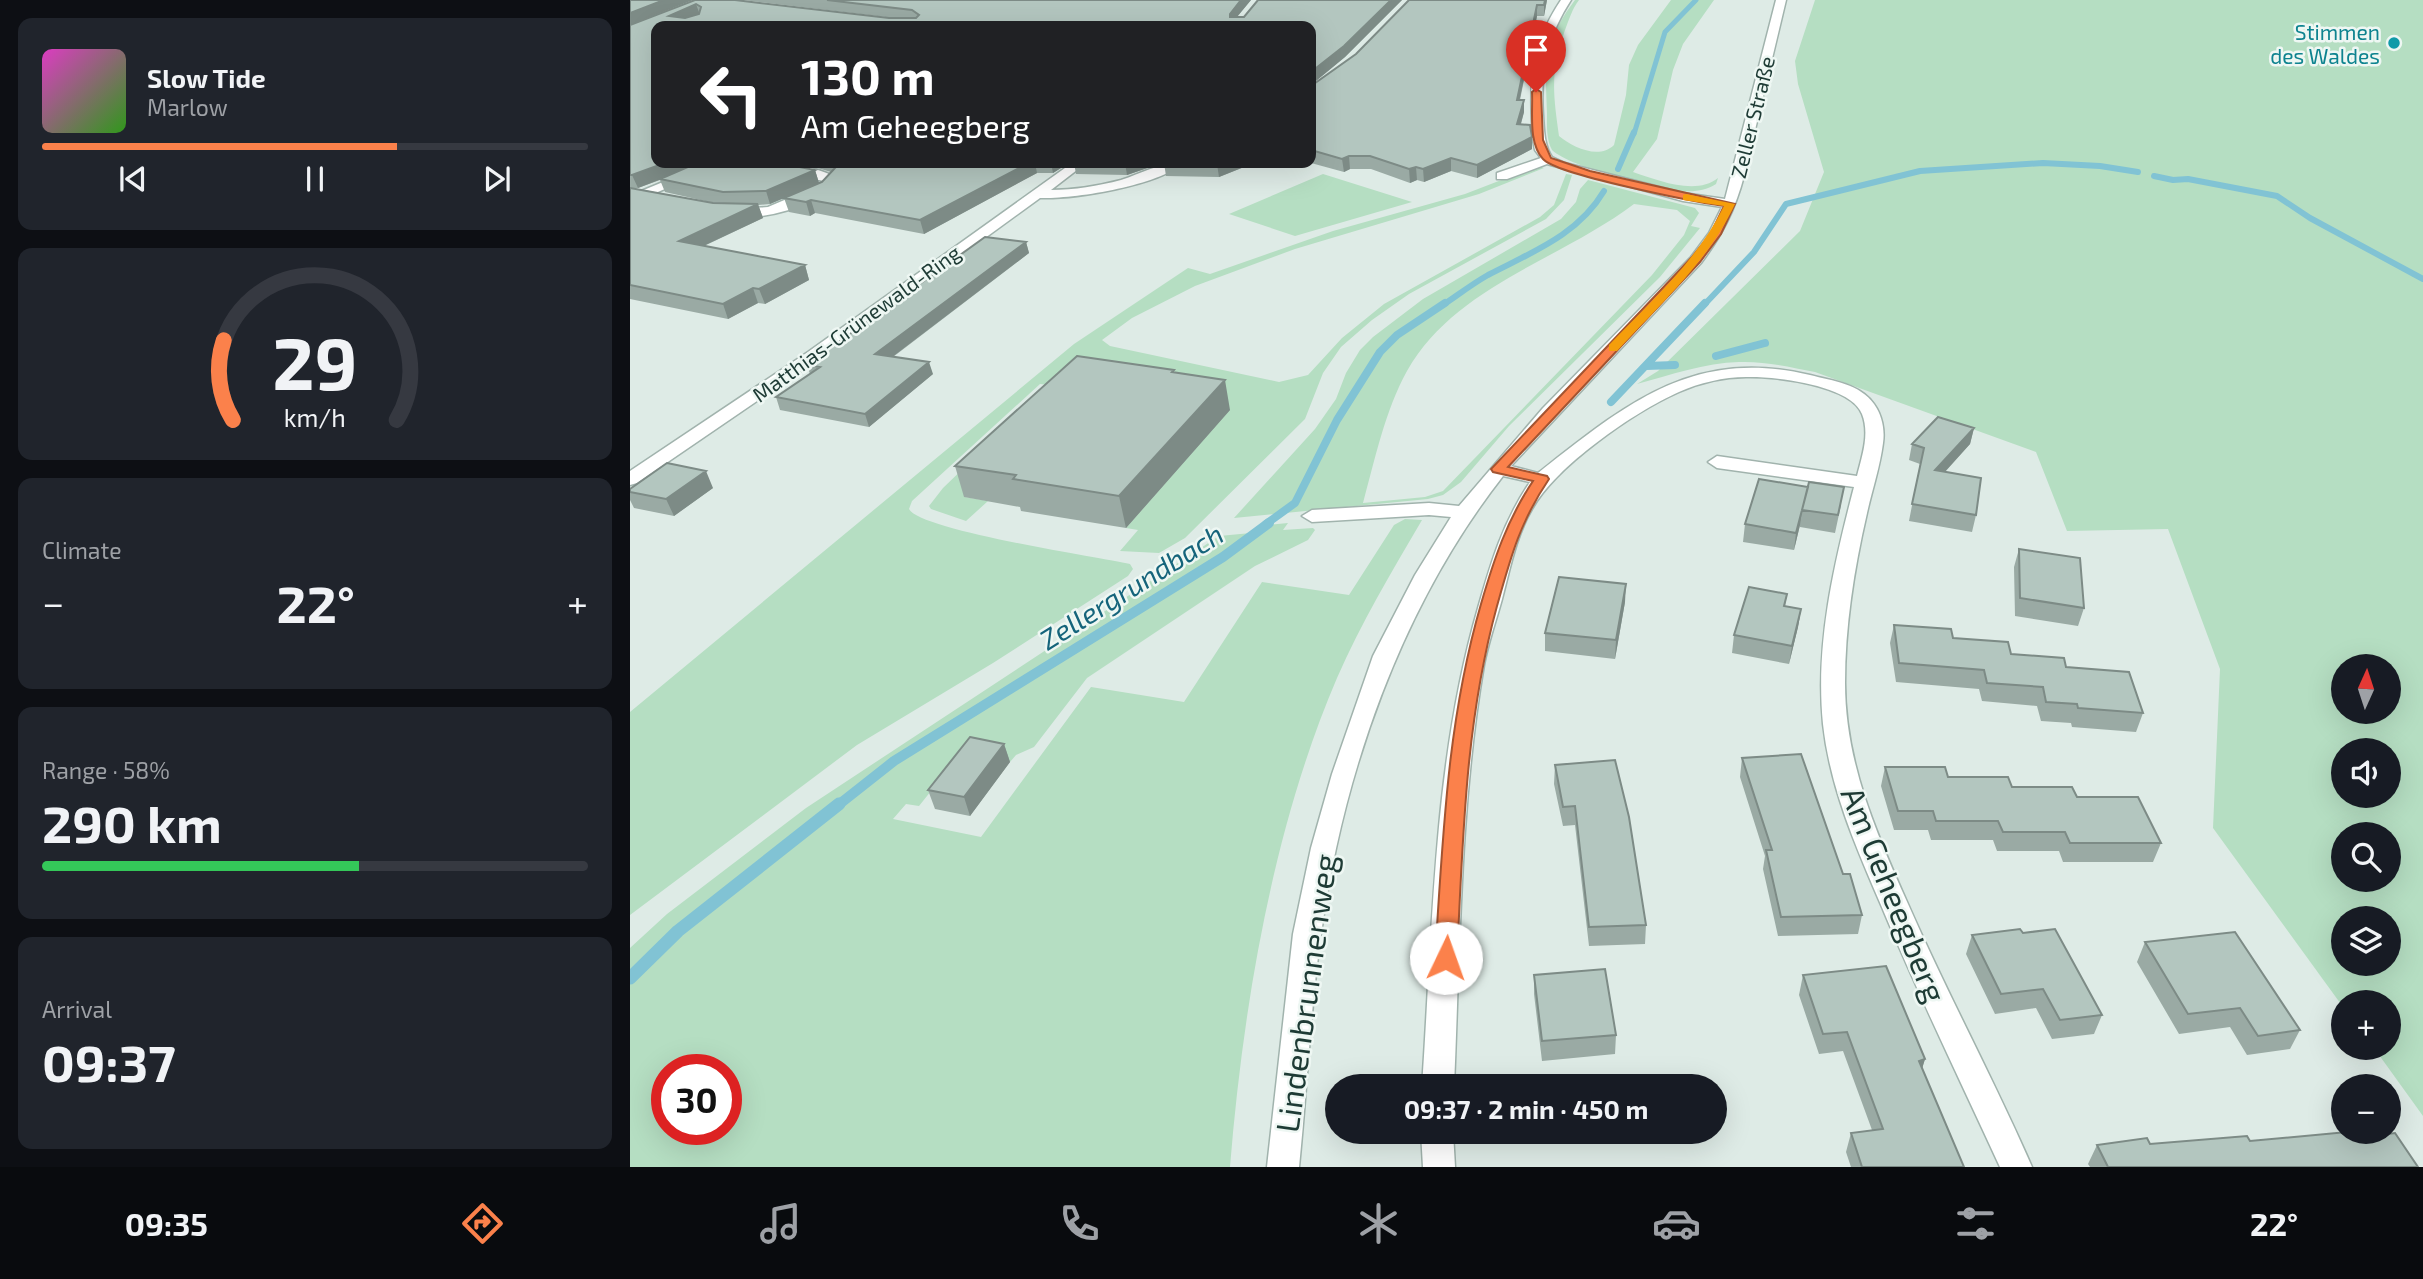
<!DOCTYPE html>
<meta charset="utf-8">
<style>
:root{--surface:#171b24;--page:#20242c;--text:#f1f3f6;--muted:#9ea1a6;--line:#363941;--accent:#fb814b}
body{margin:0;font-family:"Exo 2",sans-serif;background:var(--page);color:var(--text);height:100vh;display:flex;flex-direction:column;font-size:26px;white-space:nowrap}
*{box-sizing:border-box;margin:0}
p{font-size:23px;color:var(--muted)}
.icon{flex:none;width:38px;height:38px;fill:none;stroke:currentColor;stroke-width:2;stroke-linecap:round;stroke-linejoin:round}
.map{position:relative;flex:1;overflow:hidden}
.panel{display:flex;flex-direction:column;gap:18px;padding:18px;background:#0d0f14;width:630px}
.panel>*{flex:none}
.hud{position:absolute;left:21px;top:21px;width:665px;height:147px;border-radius:14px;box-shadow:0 7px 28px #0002;background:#202124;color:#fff;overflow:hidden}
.needle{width:46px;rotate:3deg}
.fabs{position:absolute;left:1701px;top:654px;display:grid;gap:14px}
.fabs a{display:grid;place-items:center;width:70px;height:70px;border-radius:50%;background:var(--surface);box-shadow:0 7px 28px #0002;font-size:35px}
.speed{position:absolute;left:21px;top:1054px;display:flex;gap:14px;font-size:35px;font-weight:700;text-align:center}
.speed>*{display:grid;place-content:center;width:91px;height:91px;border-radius:50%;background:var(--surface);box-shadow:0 7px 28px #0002;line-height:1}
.speed .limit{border:10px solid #d22;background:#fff;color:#111}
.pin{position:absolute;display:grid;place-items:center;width:60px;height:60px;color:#fff;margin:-72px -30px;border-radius:50% 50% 50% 0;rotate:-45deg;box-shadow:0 0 7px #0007}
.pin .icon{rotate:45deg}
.me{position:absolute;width:77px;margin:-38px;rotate:3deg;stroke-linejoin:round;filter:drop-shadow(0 0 5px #0008)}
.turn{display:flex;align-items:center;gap:24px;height:147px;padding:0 35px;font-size:32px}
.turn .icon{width:91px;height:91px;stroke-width:2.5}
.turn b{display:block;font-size:49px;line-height:60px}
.big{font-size:52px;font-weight:700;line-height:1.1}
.panel .card{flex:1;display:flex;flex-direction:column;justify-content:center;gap:10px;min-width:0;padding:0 24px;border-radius:14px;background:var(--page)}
.panel .dial{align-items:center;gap:0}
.dial svg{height:182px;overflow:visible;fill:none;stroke:var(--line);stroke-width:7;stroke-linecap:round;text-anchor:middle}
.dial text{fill:var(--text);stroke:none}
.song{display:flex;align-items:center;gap:21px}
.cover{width:84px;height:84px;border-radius:10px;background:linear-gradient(135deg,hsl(310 70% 55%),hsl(110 70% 35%))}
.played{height:7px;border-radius:4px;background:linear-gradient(90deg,var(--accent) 65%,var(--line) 65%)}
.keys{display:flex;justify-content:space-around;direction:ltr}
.heat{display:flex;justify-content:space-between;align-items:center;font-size:38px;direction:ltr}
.charge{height:10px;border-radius:5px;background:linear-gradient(90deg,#34c759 58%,var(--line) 0)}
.trip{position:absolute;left:695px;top:1074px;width:402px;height:70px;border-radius:35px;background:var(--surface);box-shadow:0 7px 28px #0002;font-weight:700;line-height:70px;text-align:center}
.tab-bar{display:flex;height:112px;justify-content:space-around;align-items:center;background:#090b0e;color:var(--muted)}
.tab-bar .icon{width:49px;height:49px}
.tab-bar .selected{color:var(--accent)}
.tab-bar b{font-size:32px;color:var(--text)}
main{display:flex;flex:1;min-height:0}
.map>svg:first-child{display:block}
.green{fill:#b5dec2;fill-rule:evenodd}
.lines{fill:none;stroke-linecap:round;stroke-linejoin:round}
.stream-far4{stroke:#81c3d4;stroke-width:5}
.stream-far3{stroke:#81c3d4;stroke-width:6}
.stream-far2{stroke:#81c3d4;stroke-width:8}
.stream-far1{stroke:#81c3d4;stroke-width:10}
.stream{stroke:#81c3d4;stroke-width:13}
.minor-casing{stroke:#a1b3ad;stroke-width:3}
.minor{fill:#fff;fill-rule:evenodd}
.wall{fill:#9aaaa4;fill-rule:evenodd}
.shaded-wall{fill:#7d8b86}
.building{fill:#b3c6bf;stroke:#7d8b86;stroke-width:2;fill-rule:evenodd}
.route{fill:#fb814b;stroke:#a35431;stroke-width:2}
.slow{fill:#f59e0b}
.culture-dot{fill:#0f9aa8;stroke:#eef7f3;stroke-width:2.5}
.labels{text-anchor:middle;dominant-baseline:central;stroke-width:5;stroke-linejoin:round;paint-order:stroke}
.far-culture-label{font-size:21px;fill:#0d838f;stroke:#eef7f3;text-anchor:end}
.far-street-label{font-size:21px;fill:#1e3b35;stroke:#eef7f3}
.water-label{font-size:28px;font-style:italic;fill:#15647b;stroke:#eef7f3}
.near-street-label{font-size:32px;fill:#1e3b35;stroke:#eef7f3}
</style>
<main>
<section class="panel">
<div class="card">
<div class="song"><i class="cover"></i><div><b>Slow Tide</b><p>Marlow</p></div></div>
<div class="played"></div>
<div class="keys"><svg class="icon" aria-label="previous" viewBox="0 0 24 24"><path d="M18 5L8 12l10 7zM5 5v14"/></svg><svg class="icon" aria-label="pause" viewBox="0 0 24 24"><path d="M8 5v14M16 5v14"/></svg><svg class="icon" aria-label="next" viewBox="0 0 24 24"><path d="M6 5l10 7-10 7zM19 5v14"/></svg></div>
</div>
<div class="card dial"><svg viewBox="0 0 100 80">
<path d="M14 69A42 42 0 1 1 86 69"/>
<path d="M14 69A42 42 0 0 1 10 34" stroke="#fb814b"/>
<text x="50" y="56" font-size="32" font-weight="700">29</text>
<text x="50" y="72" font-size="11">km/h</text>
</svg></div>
<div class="card"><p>Climate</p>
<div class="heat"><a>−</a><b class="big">22°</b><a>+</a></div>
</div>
<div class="card"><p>Range · 58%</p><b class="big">290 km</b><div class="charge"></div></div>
<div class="card"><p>Arrival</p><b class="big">09:37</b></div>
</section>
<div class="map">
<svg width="1793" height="1167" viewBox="0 0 1793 1167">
<rect width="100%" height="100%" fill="#deebe6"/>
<path class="green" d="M945,0H949C942,9 939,20 935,30C920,72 923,93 929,136C942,147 969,160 984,145L996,95L999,65L1008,45L1041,0H1084L1053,44L1043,70L1027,139L1003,172C1027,180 1066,196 1088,178L1086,184C1077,190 1065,192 1054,191C1026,188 941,168 922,150C916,139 917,125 917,113C915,62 913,43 945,0Z
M1185,0H1793V1116L1744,1048H1759V1003H1713V1007L1583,828L1590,669L1538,529L1437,531L1406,452L1185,372C1160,367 1134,361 1109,362C1075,363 1040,375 1007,384L1028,371L1170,231L1194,172L1168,84L1165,61ZM1713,667H1759V712H1713ZM1713,751H1759V796H1713ZM1713,835H1759V880H1713ZM1713,919H1759V964H1713Z
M908,166L914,168L849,194L665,249L565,286L502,318L472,340L480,346L649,382L678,375L712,338L754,304L910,217L924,205L936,174L942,175L934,200L916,219L779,294L742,320L711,347L693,373L675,419L555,538L529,553L490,551L508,530L496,528L599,410L335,497L358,501L336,521L301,509L299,506L313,488L420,385L410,384L282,501L279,509C289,530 467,557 500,564L503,569L498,576L363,663L227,745L0,915V712L444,344L558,268L580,274L703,231L835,194Z
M693,174L782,202L665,236L599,214Z
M958,180L1065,208L1069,213L1061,226L1070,228L1030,277L879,426L831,482L813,495L798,499L604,518L685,429L706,399L716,373L730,350L743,337L793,299L931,219L946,202L950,189ZM1004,204L1047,210L1060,221L1054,235L1022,275L813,491L795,497L733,503C745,459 755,411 777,371C825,286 930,260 1004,204Z
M775,519L792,520C762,571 731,623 707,678C643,827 613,1006 600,1167H0V948L37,914L176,808L589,536L621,533L629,526L658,523L653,530L683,528L685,530L678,540L625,566L457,678L404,747L386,755L380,762L346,756L301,791L289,806L276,804L263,819L351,837L461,687L554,702L632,582L719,595L764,525ZM37,1069H96V1129H37Z"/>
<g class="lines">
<path class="stream-far4" d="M1004,134L1035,32L1066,0"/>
<path class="stream-far3" d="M988,169L1004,132
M1524,176L1543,180L1558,179L1647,196L1680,218L1793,279
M813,305C828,295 842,284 858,275C902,252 948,235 974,191
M1074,305L1124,252L1156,204L1290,171L1413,163L1470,166L1508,172"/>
<path class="stream-far2" d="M1086,356L1135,343
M1016,366L1045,365
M981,402L1075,303
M636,524L665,503L707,420L750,352L767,335L815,303"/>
<path class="stream-far1" d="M207,806L264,761L593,557L639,523"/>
<path class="stream" d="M0,978L48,931L209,804"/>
<defs>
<path id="minor" d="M931,0H941C917,37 910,71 913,115C914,130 914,145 922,157L935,163L1053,193L1095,199L1146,0H1156L1114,176C1105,210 1092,235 1071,263L881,466L908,473C996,404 1063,347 1180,375C1203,381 1230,384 1244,404C1252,415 1255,430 1253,443C1250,467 1242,490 1237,513C1224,569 1215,626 1215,683C1215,762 1246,833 1278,904C1317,993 1363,1078 1402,1167H1370C1330,1080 1288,994 1251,905C1226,847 1200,788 1193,724C1185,644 1204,564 1224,487L1087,468L1078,462L1087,456L1227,476C1232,456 1240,434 1232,414C1221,385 1144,376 1116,377C1094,377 1069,383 1049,392C1004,412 926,466 902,509C886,536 880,569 872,599C866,621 858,643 854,665C830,804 830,947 824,1087H792C803,927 803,763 848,608C861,562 873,522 900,482L873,476C772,605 713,772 691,934C680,1011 677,1090 669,1167H637L663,934L681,848L702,774L743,656L785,575L821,517L799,515L682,522L672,516L682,510L799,503L829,506L913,408L1061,257L1079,233L1092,207L1053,201L917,164L877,179H867V173L911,158L905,150L903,140C899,84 899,48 931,0Z
M79,163H96L16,197L11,198L4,194Z
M115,163C136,163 194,164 207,180C193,206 128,222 100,216V210L138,207L192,184L194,181L121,167Z
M442,163H456L421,190C444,190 468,186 491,180C512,173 531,162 553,163C528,186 444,199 410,198L190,358L7,483L0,485V471L178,352Z
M791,1132H823L825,1167H793Z"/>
</defs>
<use href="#minor" class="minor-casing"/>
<use href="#minor" class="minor"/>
</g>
<path class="wall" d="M65,0H105L259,18H264L113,0H621L607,17H614L628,0H772L715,57L681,85V26H26V163H439L423,173H407L294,234L185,213L180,216L159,212L154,198L192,182L201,172L178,165L153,164L185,170L189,183L140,204L128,205L133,218L74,246L175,265L179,280L135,304L128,303L98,319L0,299V25ZM30,180L35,192L84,203L3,188H8Z
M779,0H917L914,16H907L890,100L894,112L891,124L902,137V149L847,178L821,171L794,182L787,180L780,183L741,169H720L714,172L681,163V86L726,54Z
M444,163H535L529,164L497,175L446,174Z
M534,163H624L589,177L536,176Z
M396,242L399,253L263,357L303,374L239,427L150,410L146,397L180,374L177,365Z
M545,373L600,410L496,528L391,511L390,507L334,497L325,466Z
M1344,428L1340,444L1315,472L1346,515L1342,532L1279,521L1290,464L1279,460L1282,444Z
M1129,479L1211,505L1205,533L1170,527V525L1164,550L1113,542L1115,524Z
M83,488L44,516L4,508L0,500V489Z
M1389,549L1454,608L1448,626L1385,616L1384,567Z
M1157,594L1155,606L1171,609L1168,627L1159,664L1102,653L1104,635Z
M995,602L985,659L915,651V633Z
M1264,625L1323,638L1381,654L1436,667L1513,713L1506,732L1442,727L1441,723L1411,721L1407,706L1352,701L1349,689L1266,682L1260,643Z
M374,744L380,762L340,816L305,809L298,790Z
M1112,758L1213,874L1232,915L1228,934L1148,936L1133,869L1135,856L1110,777Z
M925,765L1016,925L1015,944L959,946L945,825L933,826L924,784Z
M1255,767L1447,797L1531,843L1523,862H1433L1429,851H1367L1363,840H1301L1298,830H1264L1251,786Z
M1393,933L1472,1015L1464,1034L1422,1039L1406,1008L1365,1014L1336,954L1342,935Z
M1515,942L1670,1030L1660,1049L1617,1055L1600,1027L1549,1034L1507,962Z
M904,975L986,1035L985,1054L912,1061L904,994Z
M1173,975L1295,1059L1292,1068L1334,1167H1221L1216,1152L1221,1133L1242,1130L1213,1051L1189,1054L1169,995Z
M1721,1139L1788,1167H1460L1458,1164L1467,1145Z"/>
<path class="shaded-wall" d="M34,0H63L0,25V13Z
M611,0H621L601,24L600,14Z
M761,0H772L715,57L681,85V72Z
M915,0H917L914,16V5Z
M66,4L70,15L43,26L39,16Z
M907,5V16L887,112V100Z
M894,100V112L887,137V124Z
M902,137V149L847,178V165Z
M719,156L720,169L714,172L712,159Z
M821,158V171L794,182L793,169Z
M35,163H73L8,188L2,175Z
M399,163H405L407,173L294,234L290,220Z
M421,163H439L423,173Z
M495,163H535L529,164L497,175Z
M591,163H624L589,177L587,164Z
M786,167L787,180L780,183L779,169Z
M185,170L189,183L140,204L136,191Z
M181,200L185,213L180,216L176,202Z
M128,204L133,218L54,255L49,241Z
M396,242L399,253L249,367L245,354Z
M175,265L179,280L135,304L129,289Z
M123,288L128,303L98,319L93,304Z
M299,362L303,374L239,427L235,414Z
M595,380L600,410L496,528L489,496Z
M1344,428L1340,444L1301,487L1305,470Z
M76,471L83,488L44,516L36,499Z
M1172,510L1170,525L1164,550L1166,533Z
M996,584L995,602L985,659L986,640Z
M1171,609L1168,627L1159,664L1162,646Z
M374,744L380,762L340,816L334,797Z
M1295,1059L1289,1079V1061Z"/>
<path class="building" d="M0,0H34L0,13Z
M65,0H105L259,18H286L289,15L282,10L197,0H611L600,14V17H614L628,0H761L714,46L681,72V26H26V163H35L2,175H0V25ZM66,4L71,7L69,14L55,18L39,16Z
M779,0H915L914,5H907L887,100H894L887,124L900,125L902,137L847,165L821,158L793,169L786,167L779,169L740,156H719L712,159L681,150V86L726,54Z
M67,163H149L185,170L136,191L93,192L30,179Z
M200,163H399L290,220L181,200L176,202L154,198L192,182L205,168Z
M534,163H591L587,164Z
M0,188L83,203L128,204L49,241L175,265L129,289L123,288L93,304L0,285Z
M355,237L396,242L245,354L299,362L235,414L146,397L190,367L177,365Z
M447,356L544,370L542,372L595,380L489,496L383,479L386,475L325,466Z
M1308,417L1344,428L1305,470L1351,478L1346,515L1282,504L1294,448L1282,444Z
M37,463L76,471L36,499L0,492V489Z
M1129,479L1178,487L1166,533L1115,524Z
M1179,482L1214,487L1208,515L1172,510Z
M1389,549L1450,558L1454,608L1390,598Z
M929,577L996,584L986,640L915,633Z
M1119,587L1157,594L1154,606L1171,609L1162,646L1104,635Z
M1264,625L1321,629L1323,638L1378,642L1381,654L1434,658L1436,667L1499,672L1513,713L1448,708L1447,704L1416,702L1413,687L1357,683L1354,670L1269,663Z
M340,737L374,744L334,797L298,790Z
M1171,754L1213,874H1220L1232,915L1151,917L1136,850H1142L1112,758Z
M985,760L999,817L1016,925L959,927L945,806L933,807L925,765Z
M1255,767H1315L1318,777H1378L1382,787H1442L1447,797H1508L1531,843H1440L1435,832H1373L1368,821H1306L1303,811H1268Z
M1390,929L1393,933L1425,929L1472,1015L1430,1020L1413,989L1371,994L1342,935Z
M1605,932L1670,1030L1628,1036L1610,1008L1558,1014L1515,942Z
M1256,966L1295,1059L1289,1061L1334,1167H1232L1221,1133L1253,1129L1217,1032L1193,1034L1173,975Z
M975,969L986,1035L912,1041L904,975Z
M1717,1132L1721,1139L1765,1133L1788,1167H1478L1467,1145L1517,1138L1520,1144L1617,1136L1620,1141Z"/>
<path class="route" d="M906,89L911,92L913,140L921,158L960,171L1105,204L1091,234L1070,262L878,467L917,476L919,479C890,522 881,556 867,606C835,723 833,838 827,958L823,965L816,967L808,965L805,958C813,837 817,721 851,604C864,559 877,520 903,481L863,472L861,469L1062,257L1081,233L1094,206C1066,202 927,175 913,159C898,143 903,112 902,92Z"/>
<path class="slow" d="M1056,194L1105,204C1078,262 1030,304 987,351H979V345C1020,302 1067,261 1094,206L1053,200V195Z"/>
<circle class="culture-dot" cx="1764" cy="43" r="7"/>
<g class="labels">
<g class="far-culture-label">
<text x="1750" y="31">Stimmen<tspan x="1750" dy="24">des Waldes</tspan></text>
</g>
<g class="far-street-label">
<text transform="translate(1122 117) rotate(-76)">Zeller Straße</text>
<text transform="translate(226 323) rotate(-36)">Matthias-Grünewald-Ring</text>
</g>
<g class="water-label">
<text transform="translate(501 586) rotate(-32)">Zellergrundbach</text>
</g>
<g class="near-street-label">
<text transform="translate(1265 894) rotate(68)">Am Geheegberg</text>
<text transform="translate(675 993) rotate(-82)">Lindenbrunnenweg</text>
</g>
</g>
</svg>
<div class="fabs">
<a><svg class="needle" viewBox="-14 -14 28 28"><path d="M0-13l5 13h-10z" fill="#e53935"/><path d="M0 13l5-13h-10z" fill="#9ea1a6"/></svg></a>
<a><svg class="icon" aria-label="sound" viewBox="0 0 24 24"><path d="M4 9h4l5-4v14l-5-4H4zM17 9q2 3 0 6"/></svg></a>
<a><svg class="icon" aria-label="search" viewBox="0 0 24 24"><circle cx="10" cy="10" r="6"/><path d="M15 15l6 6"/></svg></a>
<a><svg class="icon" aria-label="layers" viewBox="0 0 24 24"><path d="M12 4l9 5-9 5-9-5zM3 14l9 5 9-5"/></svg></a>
<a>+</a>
<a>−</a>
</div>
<div class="speed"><div class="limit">30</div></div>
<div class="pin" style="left:906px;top:92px;background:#d93025"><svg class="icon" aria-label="arrive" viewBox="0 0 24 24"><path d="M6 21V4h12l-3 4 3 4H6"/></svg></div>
<svg class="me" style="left:816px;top:958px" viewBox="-20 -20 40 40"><circle r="19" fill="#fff"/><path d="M0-13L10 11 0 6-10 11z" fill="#fb814b"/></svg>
<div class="trip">09:37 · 2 min · 450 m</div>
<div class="hud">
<div class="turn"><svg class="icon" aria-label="left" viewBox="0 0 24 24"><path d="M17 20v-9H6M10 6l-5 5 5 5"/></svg><div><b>130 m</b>Am Geheegberg</div></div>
</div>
</div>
</main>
<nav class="tab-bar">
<b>09:35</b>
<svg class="icon selected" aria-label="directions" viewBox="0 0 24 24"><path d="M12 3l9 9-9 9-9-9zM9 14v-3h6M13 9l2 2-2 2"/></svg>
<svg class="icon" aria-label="music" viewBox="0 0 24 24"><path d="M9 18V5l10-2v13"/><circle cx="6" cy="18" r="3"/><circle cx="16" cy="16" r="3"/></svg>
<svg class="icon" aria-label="phone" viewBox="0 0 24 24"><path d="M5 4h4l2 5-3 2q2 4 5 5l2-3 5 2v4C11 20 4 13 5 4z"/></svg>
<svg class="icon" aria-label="climate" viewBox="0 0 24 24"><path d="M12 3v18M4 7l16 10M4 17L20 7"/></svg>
<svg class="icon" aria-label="car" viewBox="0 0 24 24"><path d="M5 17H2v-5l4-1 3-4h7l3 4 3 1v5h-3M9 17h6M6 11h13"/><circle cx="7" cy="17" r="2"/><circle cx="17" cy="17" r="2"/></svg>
<svg class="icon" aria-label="filters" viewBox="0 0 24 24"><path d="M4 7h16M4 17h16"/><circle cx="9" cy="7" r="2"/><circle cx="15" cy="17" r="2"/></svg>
<b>22°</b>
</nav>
